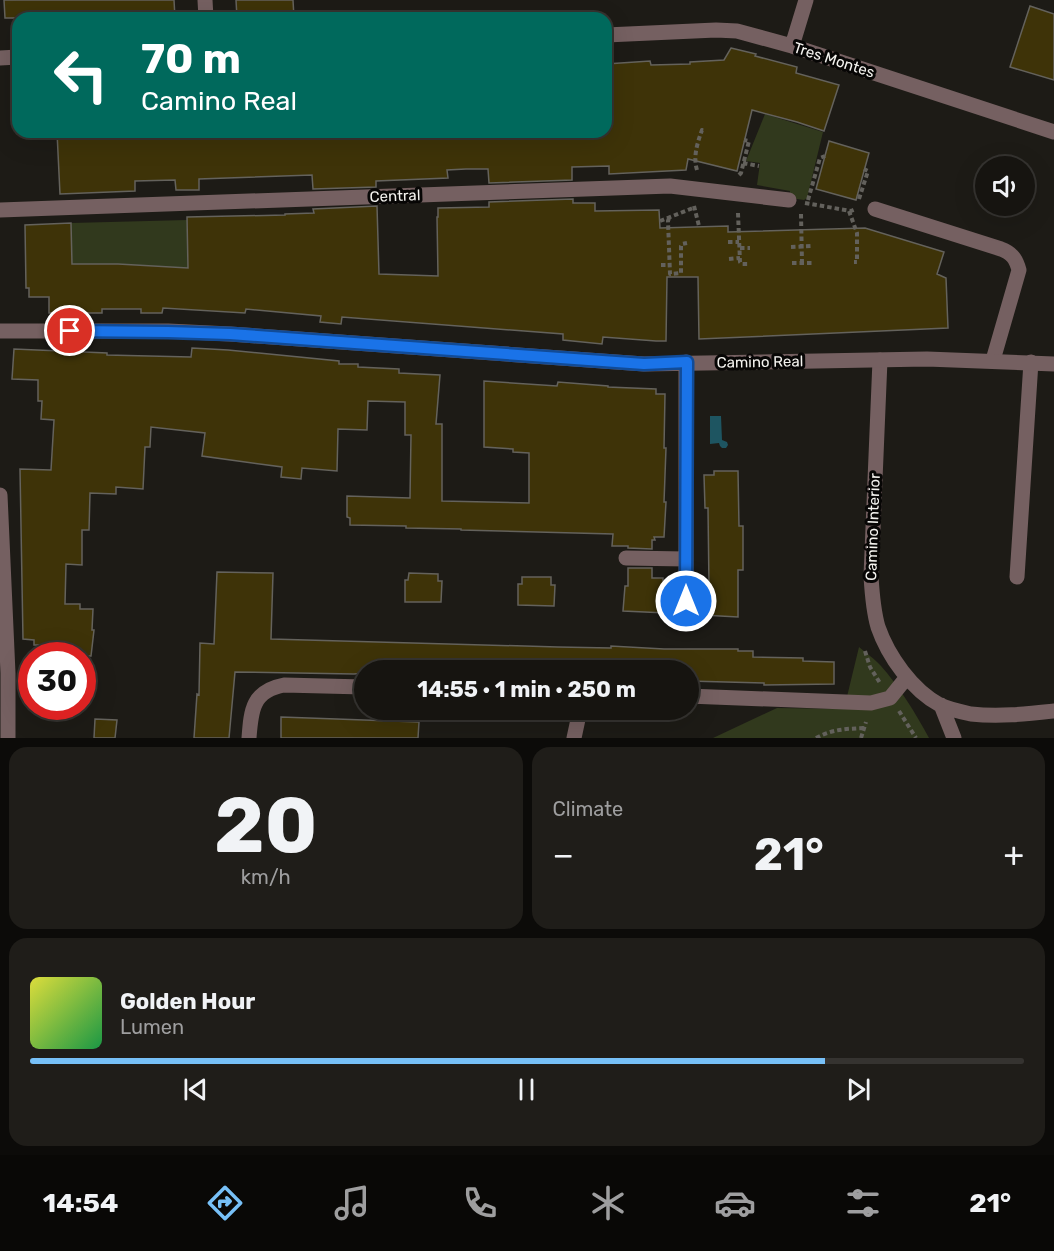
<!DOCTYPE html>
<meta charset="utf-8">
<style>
:root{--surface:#161410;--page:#1f1d19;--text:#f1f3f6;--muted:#9e9e9f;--line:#353330;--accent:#77c0f7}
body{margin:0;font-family:Rubik,sans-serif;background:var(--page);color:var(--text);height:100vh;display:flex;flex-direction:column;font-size:22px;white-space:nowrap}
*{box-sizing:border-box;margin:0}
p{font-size:20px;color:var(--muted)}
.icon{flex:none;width:33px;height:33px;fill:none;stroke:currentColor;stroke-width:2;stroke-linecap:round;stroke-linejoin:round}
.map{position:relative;height:738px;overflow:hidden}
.panel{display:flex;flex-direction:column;gap:9px;padding:9px;background:#0c0b09;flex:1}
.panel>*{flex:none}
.guide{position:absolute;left:12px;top:12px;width:600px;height:126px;border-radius:18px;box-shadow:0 6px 24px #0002,0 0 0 2px var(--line);background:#00695c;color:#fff;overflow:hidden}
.controls{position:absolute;left:975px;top:156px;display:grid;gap:12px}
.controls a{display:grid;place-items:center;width:60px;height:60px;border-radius:50%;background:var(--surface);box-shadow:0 6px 24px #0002,0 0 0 2px var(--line);font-size:30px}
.speed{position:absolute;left:18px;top:642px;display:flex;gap:12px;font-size:30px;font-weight:700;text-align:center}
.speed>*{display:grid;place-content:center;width:78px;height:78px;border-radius:50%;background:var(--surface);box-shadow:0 6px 24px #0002,0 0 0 2px var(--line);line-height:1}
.speed .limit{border:9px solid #d22;background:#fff;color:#111}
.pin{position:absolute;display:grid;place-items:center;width:51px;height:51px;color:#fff;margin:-26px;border:3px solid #fff;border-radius:50%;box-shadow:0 2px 6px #0007}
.me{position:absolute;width:66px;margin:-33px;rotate:0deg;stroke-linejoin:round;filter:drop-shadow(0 0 4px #0008)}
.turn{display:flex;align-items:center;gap:21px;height:126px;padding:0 30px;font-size:27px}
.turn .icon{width:78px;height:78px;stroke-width:2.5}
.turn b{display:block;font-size:42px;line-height:51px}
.big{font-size:45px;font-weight:700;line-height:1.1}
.panel .widget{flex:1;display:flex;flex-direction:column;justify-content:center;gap:9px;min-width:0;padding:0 21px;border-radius:18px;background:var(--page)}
.panel .dial{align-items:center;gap:0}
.dial b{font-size:78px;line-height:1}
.song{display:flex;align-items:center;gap:18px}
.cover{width:72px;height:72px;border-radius:9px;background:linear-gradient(135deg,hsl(60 70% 55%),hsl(140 70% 35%))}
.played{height:6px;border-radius:3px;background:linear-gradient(90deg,var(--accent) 80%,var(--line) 80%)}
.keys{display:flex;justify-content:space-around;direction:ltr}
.heat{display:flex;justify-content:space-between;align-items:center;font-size:33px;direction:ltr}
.panel .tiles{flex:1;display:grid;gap:9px;grid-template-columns:1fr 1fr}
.widget:last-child{grid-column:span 2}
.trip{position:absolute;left:354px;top:660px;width:345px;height:60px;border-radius:30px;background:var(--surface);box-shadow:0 6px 24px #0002,0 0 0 2px var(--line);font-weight:700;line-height:60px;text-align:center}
.tab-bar{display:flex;height:96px;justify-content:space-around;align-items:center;background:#090806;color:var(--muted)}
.tab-bar .icon{width:42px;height:42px}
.tab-bar .selected{color:var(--accent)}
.tab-bar b{font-size:27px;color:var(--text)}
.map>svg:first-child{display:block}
.green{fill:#31391d}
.water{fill:#1e5561}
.building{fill:#3e3308;stroke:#64625c;stroke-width:1.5}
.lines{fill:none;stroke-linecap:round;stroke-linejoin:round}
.path{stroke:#63615c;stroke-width:4;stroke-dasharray:4.5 3;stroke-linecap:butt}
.minor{stroke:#756061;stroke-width:15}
.tertiary{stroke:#756061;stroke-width:15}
.route-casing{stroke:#114b97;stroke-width:15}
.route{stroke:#1a73e8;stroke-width:10}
.labels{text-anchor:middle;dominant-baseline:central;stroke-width:6;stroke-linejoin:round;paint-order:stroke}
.street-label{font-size:15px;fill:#f4f3ef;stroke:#070605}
</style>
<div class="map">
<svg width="1054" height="738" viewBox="0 0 1054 738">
<rect width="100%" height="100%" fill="#1d1b16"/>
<path class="green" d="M765,114L823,132L807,198L804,200L790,198V191L757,185L760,163L746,161Z
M187,220L188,268L132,265H72L71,223Z
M859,647C866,653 875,659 881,666C898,685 917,715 929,738H713L777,708L844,709Z"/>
<path class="water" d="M710,416H721L722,440L727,442L728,445L726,448H722L720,446L719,443L710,444Z"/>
<path class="building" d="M4,0H174L175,18H5Z
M236,0H293L294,18H237Z
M1030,6L1054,14V80L1010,67Z
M731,48L756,54L755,56L797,67L796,73L839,85L824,131L797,122L752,110L737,171L688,159L686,170L609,174V166L572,167V180L489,183L488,169H466L447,170L448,178L376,181V187L313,189L312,175L199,179V190H176L175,180L135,181V191L60,194L57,132H343V133L606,132V64L650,61L651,65L690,64V62L724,60Z
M829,141L869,153L856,200L816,189Z
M573,199V203H595V211L659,210L660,228L728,226V232L865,228L944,252L937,274L946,278L948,328L699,339L698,277H667L666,341H656L603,337L602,344L563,340V334L342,317L341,324L320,322L321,316L246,309L245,313L163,308L162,313H141V309H102V313H49V297H29V288H26L25,225L71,223L72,264H118L188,268L187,217L285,215V214L314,213L313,209L377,206L379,274L438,276L437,217H438V208L489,207V202Z
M192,348L228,350L339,361V364H358V367L399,369V373L440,375L436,424H442V501L529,503V453L513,452V449L484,447V381L557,386L558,382L608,386V387L656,389V394H665L664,448H666L664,502H666L664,537H654L655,540H652V549L628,548V546H612L613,534L461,530V529L406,528V526L350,525V518L347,517V496L410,498L411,435H405V402L368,401L367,430L338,429L337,471L302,468L301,479L281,477L282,467L202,456L205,433L151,427L150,447H145L143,489L116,487V494L90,493L89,530H82V565L66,564L65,604H80V609H93L92,630H94L91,656H54L55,645H34V640L23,639L20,469L51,470L54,420L41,419L42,401H38V380L12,379L14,349L107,353V355L191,357Z
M714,471H738L739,526H743V570H738V617L702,615L701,587H709L708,508H705L704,475H714Z
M628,568H652V578H663V588H668L666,613L623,611L625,586H628Z
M217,572L273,573L271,639L558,647L611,648V646L664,649H738V651H753V657L803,658V661L834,662V684L764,685V683L688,681V670H364V673L354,674L235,672L229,738H194L197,694L199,695L200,643L214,644Z
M409,573L438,574V581H442L441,602H405V580H408Z
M522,577H551V585H555L554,606L518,605V584H522Z
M281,717L419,722L418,738H281Z
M95,719L117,720L115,738H94Z"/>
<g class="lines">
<path class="path" d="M743,163L759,166
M697,170C693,157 697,144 702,130L704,131
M739,175L741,173L749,141L744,140
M859,199L868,171L864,169
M808,200L820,158L825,156
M805,203L851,211L856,209
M694,206L699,226
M849,211L857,233V262H854
M738,213L740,262L742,264H750
M801,214L802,263
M669,218L668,221L670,274L681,273V246L682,244L687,243
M660,221L693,208
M728,242H739
M791,247L812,246
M740,248H750
M729,259L740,258
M792,263H812
M661,265H670
M865,651L870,667L880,683
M899,711L916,738
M816,738C833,729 845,729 864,728
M861,738L866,722"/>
<path class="minor" d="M205,0L206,18
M606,35L716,30L737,31L792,46L1054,132
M792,46L806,0
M0,58L18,57
M875,209L1001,249C1012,253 1016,259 1019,270L993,360
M0,210L670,186L789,200
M880,360L871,576C872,593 873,610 878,627C888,656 912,690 940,705C948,709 962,712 971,714C999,717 1026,714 1054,711
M0,495L8,673V738
M626,558L686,559
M1017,577L1031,362
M686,622V362
M688,696L871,703L890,698L907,677
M941,705L954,738
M249,738C251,711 252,691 284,685L364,687
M574,738L580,710"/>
<path class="tertiary" d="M0,331H168L230,334L644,364L927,359L1054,364"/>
</g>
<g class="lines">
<defs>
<path id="route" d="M70,331L168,332L230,334L644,364L687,362L686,601"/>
</defs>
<use href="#route" class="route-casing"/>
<use href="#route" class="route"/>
</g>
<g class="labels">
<g class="street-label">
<text transform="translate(834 60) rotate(18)">Tres Montes</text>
<text transform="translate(395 196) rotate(-2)">Central</text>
<text transform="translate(760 362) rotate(-1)">Camino Real</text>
<text transform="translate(873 527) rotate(-88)">Camino Interior</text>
</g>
</g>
</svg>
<div class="controls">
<a><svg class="icon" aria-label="sound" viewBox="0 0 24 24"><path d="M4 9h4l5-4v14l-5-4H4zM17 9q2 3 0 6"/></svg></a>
</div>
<div class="speed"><div class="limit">30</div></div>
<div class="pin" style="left:70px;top:331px;background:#d93025"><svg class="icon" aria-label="arrive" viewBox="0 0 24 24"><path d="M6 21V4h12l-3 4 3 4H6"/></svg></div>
<svg class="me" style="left:686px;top:601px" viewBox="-20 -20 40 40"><circle r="17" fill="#1a73e8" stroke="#fff" stroke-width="3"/><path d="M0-11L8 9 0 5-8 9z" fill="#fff"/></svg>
<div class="trip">14:55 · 1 min · 250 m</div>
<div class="guide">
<div class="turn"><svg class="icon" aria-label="left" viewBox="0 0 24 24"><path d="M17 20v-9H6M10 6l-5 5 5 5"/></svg><div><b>70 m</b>Camino Real</div></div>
</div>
</div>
<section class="panel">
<div class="tiles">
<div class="widget dial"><b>20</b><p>km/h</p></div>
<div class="widget"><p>Climate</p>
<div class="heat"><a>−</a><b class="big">21°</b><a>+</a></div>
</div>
<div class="widget">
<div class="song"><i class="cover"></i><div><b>Golden Hour</b><p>Lumen</p></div></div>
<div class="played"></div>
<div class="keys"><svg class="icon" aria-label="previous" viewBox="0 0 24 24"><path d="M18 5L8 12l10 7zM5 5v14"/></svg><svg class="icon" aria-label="pause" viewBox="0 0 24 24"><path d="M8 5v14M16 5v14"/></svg><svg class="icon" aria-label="next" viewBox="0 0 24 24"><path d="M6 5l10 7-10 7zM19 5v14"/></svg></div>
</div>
</div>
</section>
<nav class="tab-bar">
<b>14:54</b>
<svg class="icon selected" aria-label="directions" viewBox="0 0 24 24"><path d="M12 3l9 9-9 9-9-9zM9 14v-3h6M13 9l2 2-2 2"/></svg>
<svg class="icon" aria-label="music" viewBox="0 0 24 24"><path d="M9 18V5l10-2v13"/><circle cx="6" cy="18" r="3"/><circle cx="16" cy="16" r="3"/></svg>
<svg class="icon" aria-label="phone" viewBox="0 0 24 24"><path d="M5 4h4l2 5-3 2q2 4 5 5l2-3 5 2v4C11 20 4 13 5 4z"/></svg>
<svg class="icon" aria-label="climate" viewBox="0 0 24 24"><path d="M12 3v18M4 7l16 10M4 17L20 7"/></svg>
<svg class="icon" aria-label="car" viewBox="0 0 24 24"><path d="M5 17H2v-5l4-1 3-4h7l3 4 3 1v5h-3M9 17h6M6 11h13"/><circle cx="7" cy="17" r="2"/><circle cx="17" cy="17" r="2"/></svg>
<svg class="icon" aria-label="filters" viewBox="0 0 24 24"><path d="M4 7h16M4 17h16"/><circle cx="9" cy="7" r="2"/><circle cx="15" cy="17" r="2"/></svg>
<b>21°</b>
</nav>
